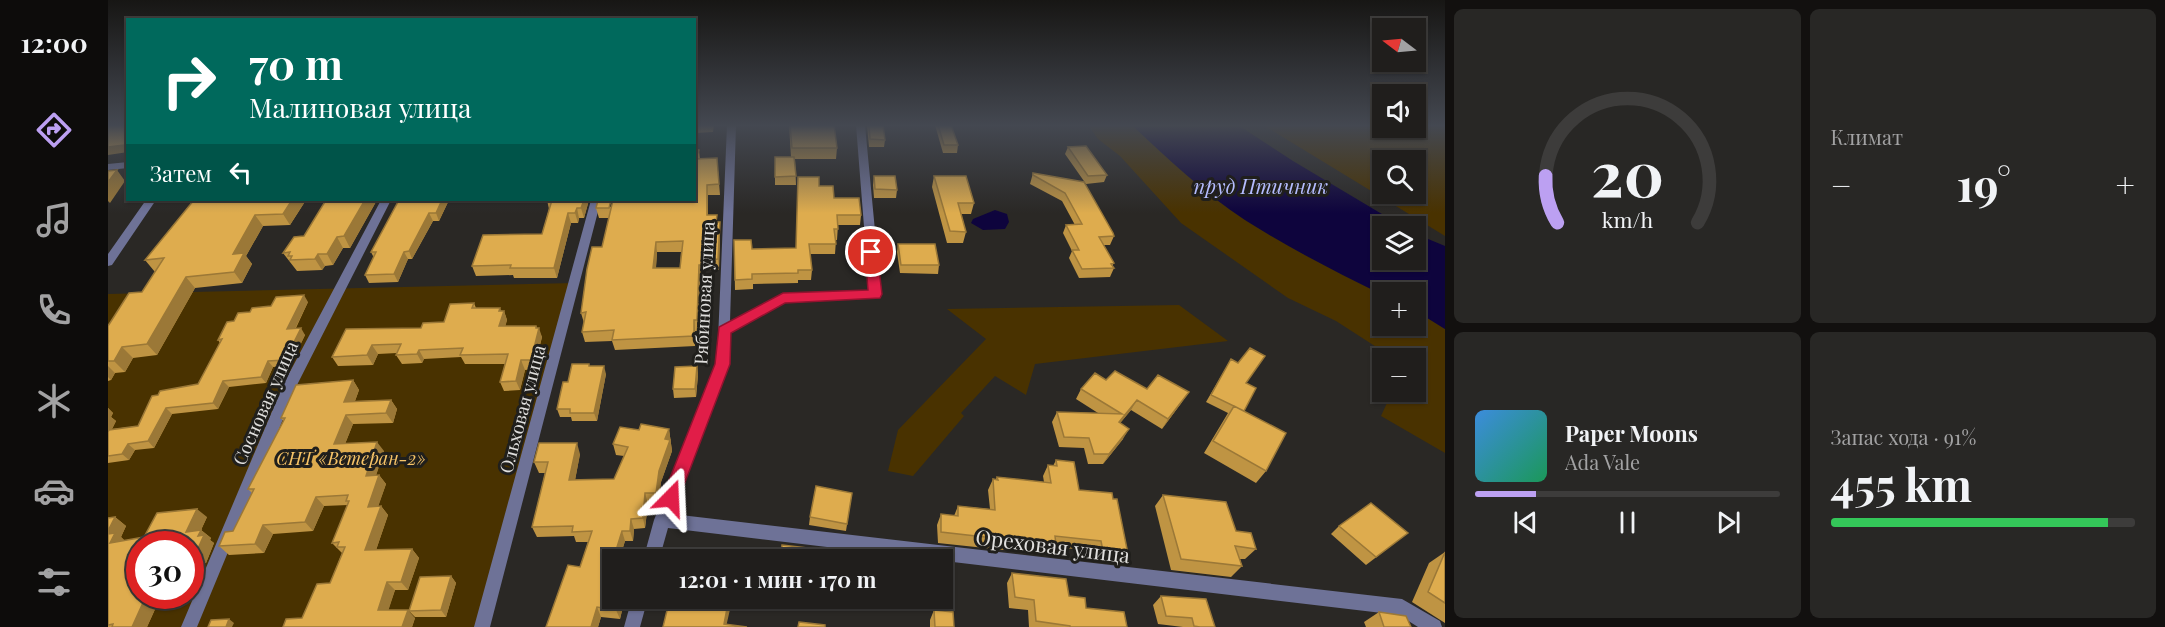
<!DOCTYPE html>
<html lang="ru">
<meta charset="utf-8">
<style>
:root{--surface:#201e1c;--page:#282725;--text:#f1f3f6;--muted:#a2a2a3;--line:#3d3c3b;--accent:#bca0f2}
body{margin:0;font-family:"Playfair Display",serif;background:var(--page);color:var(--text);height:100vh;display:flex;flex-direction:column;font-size:22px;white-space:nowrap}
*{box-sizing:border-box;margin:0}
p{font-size:20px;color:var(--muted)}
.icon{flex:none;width:33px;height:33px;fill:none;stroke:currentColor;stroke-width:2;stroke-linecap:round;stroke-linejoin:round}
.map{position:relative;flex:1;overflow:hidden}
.panel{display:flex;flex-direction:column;gap:9px;padding:9px;background:#12100f;width:720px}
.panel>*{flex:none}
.top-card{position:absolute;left:18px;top:18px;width:570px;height:183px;border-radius:0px;box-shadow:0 2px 4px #0004,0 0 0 2px var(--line);background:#00695c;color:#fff;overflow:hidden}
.needle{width:39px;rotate:286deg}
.controls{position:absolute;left:1264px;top:18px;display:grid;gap:12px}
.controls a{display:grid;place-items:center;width:54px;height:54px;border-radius:0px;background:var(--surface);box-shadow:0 2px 4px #0004,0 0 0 2px var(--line);font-size:30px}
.speed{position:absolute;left:18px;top:531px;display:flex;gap:12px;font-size:30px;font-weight:700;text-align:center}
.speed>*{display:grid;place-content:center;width:78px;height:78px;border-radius:50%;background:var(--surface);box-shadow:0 2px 4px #0004,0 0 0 2px var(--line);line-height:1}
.speed .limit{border:9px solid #d22;background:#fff;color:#111}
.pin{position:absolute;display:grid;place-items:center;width:51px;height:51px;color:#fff;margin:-26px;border:3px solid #fff;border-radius:50%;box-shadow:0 2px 6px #0007}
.me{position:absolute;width:66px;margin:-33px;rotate:21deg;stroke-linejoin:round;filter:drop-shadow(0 0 4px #0008)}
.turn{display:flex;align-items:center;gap:21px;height:126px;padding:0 24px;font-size:27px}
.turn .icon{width:78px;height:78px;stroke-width:2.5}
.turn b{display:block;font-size:42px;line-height:51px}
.then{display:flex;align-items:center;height:57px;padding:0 24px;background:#0003;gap:12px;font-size:22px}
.big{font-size:45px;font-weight:700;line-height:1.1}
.panel .card{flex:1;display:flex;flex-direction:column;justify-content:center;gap:9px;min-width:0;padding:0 21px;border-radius:9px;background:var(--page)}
.panel .dial{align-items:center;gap:0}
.dial svg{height:156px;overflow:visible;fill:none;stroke:var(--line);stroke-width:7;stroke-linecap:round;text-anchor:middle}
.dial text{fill:var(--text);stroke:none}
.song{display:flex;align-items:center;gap:18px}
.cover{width:72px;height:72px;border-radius:9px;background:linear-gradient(135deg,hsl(210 70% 55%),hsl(150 70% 35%))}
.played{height:6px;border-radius:3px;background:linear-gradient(90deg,var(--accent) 20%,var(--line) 20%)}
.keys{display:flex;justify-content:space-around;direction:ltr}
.heat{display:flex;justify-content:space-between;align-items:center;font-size:33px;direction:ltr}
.charge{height:9px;border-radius:4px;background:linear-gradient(90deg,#34c759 91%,var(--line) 0)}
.panel .tiles{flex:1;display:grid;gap:9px;grid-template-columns:repeat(2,1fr)}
.trip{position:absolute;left:494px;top:549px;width:351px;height:60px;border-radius:0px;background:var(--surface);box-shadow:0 2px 4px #0004,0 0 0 2px var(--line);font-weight:700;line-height:60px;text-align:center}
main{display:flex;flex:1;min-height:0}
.tabs{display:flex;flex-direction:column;width:108px;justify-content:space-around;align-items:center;background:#0d0c0b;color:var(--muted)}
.tabs .icon{width:42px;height:42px}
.tabs .on{color:var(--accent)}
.tabs b{font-size:27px;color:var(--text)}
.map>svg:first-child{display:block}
.green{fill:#493200;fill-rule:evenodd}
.water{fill:#0e043d}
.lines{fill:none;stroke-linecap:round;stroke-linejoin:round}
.street{fill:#6e7297;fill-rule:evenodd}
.wall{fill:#bf9443;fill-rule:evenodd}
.shaded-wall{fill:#9b7837}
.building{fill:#deac4e;stroke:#9b7837;stroke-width:1.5;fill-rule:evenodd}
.route{fill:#e11d48;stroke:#92132f;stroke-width:1.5}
.labels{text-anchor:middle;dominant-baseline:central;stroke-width:6;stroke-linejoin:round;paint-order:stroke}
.street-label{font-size:18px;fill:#e0dfdd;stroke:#201f1c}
.park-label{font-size:18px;font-style:italic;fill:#f7c468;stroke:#201f1c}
.water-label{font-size:20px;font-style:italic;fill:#b4bcfe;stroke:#201f1c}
.near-street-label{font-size:21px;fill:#e0dfdd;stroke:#201f1c}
</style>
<main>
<nav class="tabs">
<b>12:00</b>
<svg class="icon on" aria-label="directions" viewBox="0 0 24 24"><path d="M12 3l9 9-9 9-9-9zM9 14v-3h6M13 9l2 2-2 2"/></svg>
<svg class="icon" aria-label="music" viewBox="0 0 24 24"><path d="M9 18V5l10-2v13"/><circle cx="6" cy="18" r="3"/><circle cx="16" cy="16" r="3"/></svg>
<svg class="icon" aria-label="phone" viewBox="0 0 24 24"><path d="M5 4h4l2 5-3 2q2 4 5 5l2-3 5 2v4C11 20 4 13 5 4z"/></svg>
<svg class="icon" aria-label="climate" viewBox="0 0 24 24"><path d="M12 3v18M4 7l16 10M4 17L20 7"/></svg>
<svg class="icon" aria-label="car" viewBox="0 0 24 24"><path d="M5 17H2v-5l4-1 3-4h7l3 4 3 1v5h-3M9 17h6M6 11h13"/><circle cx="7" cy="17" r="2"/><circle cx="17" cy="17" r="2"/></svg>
<svg class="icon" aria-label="filters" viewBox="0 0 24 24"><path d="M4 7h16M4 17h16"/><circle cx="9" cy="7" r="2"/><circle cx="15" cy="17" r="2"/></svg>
</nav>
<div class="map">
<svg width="1337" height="627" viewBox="0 0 1337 627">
<rect width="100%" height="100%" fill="#2a2825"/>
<path class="green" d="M980,125H1024C1059,158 1096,193 1137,220C1181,248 1228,272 1275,295V326H1308V311L1337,329V453L1273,416L1284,392H1308V358H1276L1273,350L1228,321L1180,298L1073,223L1012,156L990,139Z
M1155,125H1275V128H1308V125H1337V236ZM1275,160H1308V194H1275Z
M466,283L374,627H0V294ZM32,544H82V596H32Z
M1071,305L1120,341L927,364L918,395L887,376L853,413L856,416L805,476L780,471L790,430L878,339L839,309Z"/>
<path class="water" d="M1024,125H1130L1185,161L1294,226H1275V260H1308V234L1337,246V329L1308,311V292H1275V295C1228,272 1181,248 1137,220C1096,193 1059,158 1024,125Z
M887,210L899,214L901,222L897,229L875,230L863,223L865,219Z"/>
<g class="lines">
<path class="street" d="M619,125H628L622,322L675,294L761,290L748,125H757L773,294L767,298L677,302L622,333L621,364L564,514L1294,599L1332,621L1334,627H1310L1291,615L560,528L551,560H535L546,520L609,364Z
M20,162V168L0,170V164Z
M38,200H48L4,265L0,266V254Z
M273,200H283L190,383L89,627H73L176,383Z
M483,200H493L382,627H366Z
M524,598H540L532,627H516Z"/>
</g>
<path class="wall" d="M586,125H606L605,132L586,133Z
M681,125H726L729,148L728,159H687L688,185H667V157H683Z
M759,125H775L777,140L776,147H761Z
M827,125H843L850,145L849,153H835Z
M960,147L999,175L996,182L978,184L957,154Z
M586,149L591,150L592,159L609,158L612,195H600V215H609V222H612V232L611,270H595V275H592L590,331H587V346L507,350L504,341L477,342L474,332L476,323L473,313L494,247L501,218H491L488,208L586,200ZM549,252H573L572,268H548Z
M925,173L976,182L1006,236L1002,245H995L1006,263L1004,266L1006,268L1002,277L971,278L961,258L964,251L955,233L958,225H967L954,201L922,184Z
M766,176L789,190L788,198H766L765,185Z
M826,176L866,203L863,214H853L858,232L855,243H839L824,187Z
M711,186L726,198L753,215L752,225H730L729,240H728L727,254H702L704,270L703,280H690V283L645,284V289L627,290L626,240L644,249L688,248Z
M86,200H198L182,225L155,226L138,256L144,264L134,283L87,288L49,355L25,358L17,372L7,373L3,380L0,381V326L34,292L47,272L37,260Z
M218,200H269L242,248H235L225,265L217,266L214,270L189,271L175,253L196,236Z
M341,200L331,221H325L304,259H300L290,282L261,283L257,275L266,258L263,252Z
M439,200H481L476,218H471L470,223H463L449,278H406L405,275L368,276L364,266L434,234L441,209Z
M790,244L831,265L830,274L792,273L789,252Z
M200,302L188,328L197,335L182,366L165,367L158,383L121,387L110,409L64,414L46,448L27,450L21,460L0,463V408L5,413L3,417L8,421L4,429L30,426L50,395L90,384L112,343L110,340L126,321L142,312Z
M366,303L368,308L396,311L399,320L397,326H428L434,337L426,369L417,370L412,390L396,391L392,382L397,364H357L353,357L316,359L314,363L294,364L288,355L289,353L270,354L265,365L230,366L224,357L313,328L336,322Z
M1123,359L1138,383L1136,411L1158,471L1148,483L1096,453L1120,413L1098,402Z
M481,366L498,374L489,421H464L463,417H452L449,409L460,382Z
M589,366L590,375L588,397L566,398L565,389Z
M245,380L251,390L247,401L283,400L289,409L285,423L245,424L237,444L276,451L268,475H271L278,484L270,506H273L280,515L268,550L304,549L311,558L300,590H287L280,610L307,618L304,627H175L194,618L222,583L234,553L224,543L240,505L216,506L205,531L165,534L156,553L121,555L111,546L125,531L144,493L140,489L176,422L173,418Z
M998,380L1039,389L1074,402L1054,429L1023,410L1012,423L1015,439L995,464H980L976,448L951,447L944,422L949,412L990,413L968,399L973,389Z
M561,429L564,451L553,482L550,504H540L537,528L526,529L525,541H517L511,560H504V598H517L512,619L493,617L490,627L472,567L480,542H468L466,536L429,537L424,527L437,473H431L426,462L472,454L467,480L506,479L516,456L508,455L505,444L531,430Z
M948,460L971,490L1005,499L1020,554L1012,564L988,561L986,551L947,547L942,555L830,543L829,525L833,514L846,516L850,506L882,509L880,490L885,479H888L889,477L936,482L935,476L940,465L945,466Z
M744,493L738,531L701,525L702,517Z
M1055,495L1128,531L1148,549L1137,559H1132L1134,566L1123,577L1063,570L1047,506Z
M7,517L18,526L13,537L17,541L36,537L99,517L93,530L103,538L102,540L106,543L98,563L82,565V544H32V596H53L39,627H0V518Z
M1231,526L1300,533L1258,565L1223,534Z
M1337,552V623L1304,602L1321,563Z
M904,573L961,596L978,608L1019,627H921L920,610L901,608L899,583Z
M343,576L348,583L338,617H307L301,611Z
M1053,596L1107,627H1075L1050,624L1045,605Z
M826,610L846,627H822V620Z
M1271,612L1303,627H1258L1256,622Z"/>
<path class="shaded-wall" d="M20,140V152L0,155V147Z
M9,170L17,181L2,203L0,201V182Z
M184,200H198L182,225L175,214Z
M257,200H269L242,248L236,236Z
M334,200H341L331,221L328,213Z
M476,200H481L476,218L473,208Z
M469,208L471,218L470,223L467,213Z
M321,213L325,221L304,259L301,251Z
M460,213L463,223L449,278L446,268Z
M147,215L155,226L138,256L144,264L134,283L126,272L125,254Z
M612,222V232L611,270L610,259Z
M229,237L235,248L225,265L219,254Z
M548,242L549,252L547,279L545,268Z
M296,252L300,259L290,282L286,274Z
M210,254L217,266L214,270L207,259Z
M591,265L592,275L590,331L589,320Z
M78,277L87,288L49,355L39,344Z
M196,295L200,302L184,335L179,329Z
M392,308L395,314L396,311L399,320L395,336L391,326V311Z
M586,320L587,331V346L586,336Z
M428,326L430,332L431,328L434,337L426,369L423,360Z
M193,328L197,335L182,366L177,360Z
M264,345L270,354L265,365L259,355Z
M14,347L25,358L17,372L6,361Z
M311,350L316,359L314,363L309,354Z
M413,360L417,370L412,390L408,381Z
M160,361L165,367L158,383L153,377Z
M0,366L7,373L3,380L0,377Z
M496,366L498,374L489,421L486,413Z
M589,366L590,375L588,397L587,389Z
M245,380L251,390L243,412L236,402Z
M115,381L121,387L110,409L105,403Z
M1081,392L1074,402L1054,429L1060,419Z
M283,400L289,409L285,423L278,413Z
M1029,400L1023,410L1005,432L1011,422Z
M0,408L5,413L3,417L8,421L0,437Z
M58,408L64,414L46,448L40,441Z
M238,415L245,424L233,454L226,444Z
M561,429L564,451L553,482L550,504L548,493L551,471L557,439Z
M1021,429L1015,439L995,464L1001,454Z
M269,442L276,451L265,485L258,476Z
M469,443L472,454L465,491L461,480Z
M20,444L27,450L21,460L14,454Z
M271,475L278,484L267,516L260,507Z
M537,493L540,504L537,528L535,518Z
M208,497L216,506L205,531L197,522Z
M273,506L280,515L265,559L257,550Z
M89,509L99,517L93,530L103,538L102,540L106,543L98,563L87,555L78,532Z
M7,517L18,526L13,537L18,542L2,543L0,536V531Z
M523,519L526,529L525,541L522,531Z
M155,525L165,534L156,553L147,544Z
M514,531L517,541L511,560H505Z
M304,549L311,558L300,590L293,582Z
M504,562V584L499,580Z
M343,576L348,583L338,617L333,610Z
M279,582L287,590L278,618L270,610Z
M38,596H53L39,627H24Z
M511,598H517L512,619L508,610Z
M621,598L623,605L618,627L616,624Z
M489,607L493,617L490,627H483Z
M300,610L307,618L304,627H294Z
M121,619L126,623L124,627H118Z"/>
<path class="building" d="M0,125H20V140L16,145L0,147Z
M682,125H726L729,148H684Z
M761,125H775L777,140L762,139Z
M830,125H843L850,145H836Z
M978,146L999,175L980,176L960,147Z
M586,149L591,150L590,153H586Z
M667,157H686L688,176L667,177Z
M609,158L611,184L599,185V215H609L608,222H612L610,259L594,260V265H591L589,320H586V336L504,340L506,330L474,332L478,312L473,313L479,269L484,247H494L505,200H586V159ZM575,241L572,268H545L548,242Z
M9,170L0,182V171Z
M925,173L976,182L1005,233L1006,236L991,237L1006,263L1003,264L1006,268L974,269L964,250H971L958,225L974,224L957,193L925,175Z
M766,176H787L789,190L767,189Z
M826,176H858L866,203H850L858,232L842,231Z
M690,177H711V186H725L726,198H751L753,215H729L730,229H726L728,244H701L704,270H690V273L644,274V279L627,280L626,240H643L644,249L688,248Z
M86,200H184L175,214L147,215L125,254L136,253L126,272L78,277L39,344L14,347L6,361H0V326L21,293L34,292L56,258L37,260Z
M218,200H257L236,236L229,237L219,254H210L207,259L182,260L184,256H180L182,252L175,253L186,237L196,236Z
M291,200H334L328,213H321L301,251L296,252L286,274L257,275L268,252H263Z
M439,200H476L473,208H469L467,213H460L446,268H402L403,265L364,266L375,235L434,234L444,200Z
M490,200H503L501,208H488Z
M790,244H827L831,265H793Z
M196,295L179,329L193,328L177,360L160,361L153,377L115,381L105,403L58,408L40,441L20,444L14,454L0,456V432L1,430L30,426L44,396L50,395L52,391L90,384L114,339L110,340L119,322L126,321L130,313L142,312L144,308L163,306L168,297Z
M366,303L364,308H392L391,311H396L391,326H428V328H431L423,360H413L408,381L392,382L400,354L352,355L355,348L311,350L309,354L288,355L293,344L264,345L259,355L224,357L238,329L313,328L315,323L336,322L342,304Z
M1142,348L1157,356L1138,383L1148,388L1136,411L1103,395L1123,359L1130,363Z
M464,364H481V366H496L486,413H462V409H449L455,382H460Z
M589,366L587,389H565L567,367Z
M1007,371L1039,389L1050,375L1081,392L1060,419L1029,400L1011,422L1021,429L1001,454H986L981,438L956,437L949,412L1014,414L973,389L987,373L998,380Z
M245,380L236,402L283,400L278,413L238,415L226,444L269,442L258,476L271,475L260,507L273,506L257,550L304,549L293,582H279L270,610H300L294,627H175L178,619L194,618L209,584L222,583L237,547H229L231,542L224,543L241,501H238L240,495L208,497L197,522L155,525L147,544L111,546L117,532L125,531L146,489H140L177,418H173L188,385Z
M1126,406L1178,433L1158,471L1105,441Z
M533,424L561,429L557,439L562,440L551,471L548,493H537L535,518L523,519L522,531H514L505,560H504L499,580L504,581V598H511L508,610L489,607L483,627H438L460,565L472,567L484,531L464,532L465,526L424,527L440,462H426L431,443H469L461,480L506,479L520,447L505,444L512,427L531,430Z
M948,460L966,462L971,490L1004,493L1005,499H1009L1020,554L995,551L993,541L947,536L948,545L833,532V514L850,516V506L887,510L885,479L890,480L889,477L943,483L940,465L949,466Z
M708,486L744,493L739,524L702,517Z
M1055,495L1118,502L1128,531L1143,533L1148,549L1127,546L1134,566L1073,559Z
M1263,503L1300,533L1268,557L1231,526Z
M89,509L78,532L93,530L90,536L96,535L87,555H82V544H32V596H38L24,627H4L5,624L0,625V534L7,533L2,543L36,537L49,513Z
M7,517L0,531V518Z
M674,545L699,548L698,553L730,556V560H673Z
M1337,552V603L1320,592Z
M904,573L958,579L961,596L977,598L978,608L1016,612L1019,627H962V626L928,621L926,600L907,597Z
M343,576L333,610L301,611L312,577Z
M1053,596L1098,599L1107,627H1092L1086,626L1084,618L1058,616Z
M562,598H621L616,624L639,627H555Z
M826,610L845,612L846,627H827Z
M1271,612L1298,616L1303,627H1276Z
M121,619L118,627H100L103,620Z
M691,622L717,625V627H690Z"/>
<linearGradient id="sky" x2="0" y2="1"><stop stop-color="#171614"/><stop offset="0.59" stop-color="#444851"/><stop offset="1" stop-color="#444851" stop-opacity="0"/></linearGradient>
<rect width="1337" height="213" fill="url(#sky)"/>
<path class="route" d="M763,248L769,252L774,294L772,298L677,303L623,333L622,364L571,498L569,503L563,506L557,503L554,498L607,364L611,327L675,293L760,290L757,252Z"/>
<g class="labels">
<g class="street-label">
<text transform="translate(596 293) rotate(-87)">Рябиновая улица</text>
<text transform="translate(157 403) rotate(-66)">Сосновая улица</text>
<text transform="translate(414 409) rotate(-75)">Ольховая улица</text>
</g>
<g class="park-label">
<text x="243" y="458">СНТ «Ветеран-2»</text>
</g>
<g class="water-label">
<text x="1153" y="185">пруд Птичник</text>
</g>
<g class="near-street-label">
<text transform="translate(945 545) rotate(7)">Ореховая улица</text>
</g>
</g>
</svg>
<div class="controls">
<a><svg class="needle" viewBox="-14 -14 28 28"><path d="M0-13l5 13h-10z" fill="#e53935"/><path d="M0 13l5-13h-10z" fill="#a2a2a3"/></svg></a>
<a><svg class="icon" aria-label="sound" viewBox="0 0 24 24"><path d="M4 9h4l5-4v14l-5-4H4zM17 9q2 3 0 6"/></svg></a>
<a><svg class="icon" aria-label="search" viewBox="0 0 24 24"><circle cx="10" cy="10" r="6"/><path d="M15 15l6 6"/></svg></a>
<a><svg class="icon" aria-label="layers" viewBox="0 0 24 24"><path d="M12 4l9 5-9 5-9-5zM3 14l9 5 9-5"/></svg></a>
<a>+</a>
<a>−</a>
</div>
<div class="speed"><div class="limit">30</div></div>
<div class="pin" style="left:763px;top:252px;background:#d93025"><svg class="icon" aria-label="arrive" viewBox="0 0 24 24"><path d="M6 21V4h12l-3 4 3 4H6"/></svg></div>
<svg class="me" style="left:563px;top:498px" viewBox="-20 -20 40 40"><path d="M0-17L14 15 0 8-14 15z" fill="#e11d48" stroke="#fff" stroke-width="4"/></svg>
<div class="trip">12:01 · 1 мин · 170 m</div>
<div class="top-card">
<div class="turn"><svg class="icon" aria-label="right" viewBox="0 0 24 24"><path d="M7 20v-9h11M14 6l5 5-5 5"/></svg><div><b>70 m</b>Малиновая улица</div></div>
<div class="then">Затем<svg class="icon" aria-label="left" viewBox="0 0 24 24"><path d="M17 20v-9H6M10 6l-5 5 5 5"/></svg></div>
</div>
</div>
<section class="panel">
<div class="tiles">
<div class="card dial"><svg viewBox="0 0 100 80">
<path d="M14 69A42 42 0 1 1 86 69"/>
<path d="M14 69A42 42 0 0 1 8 45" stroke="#bca0f2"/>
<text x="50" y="56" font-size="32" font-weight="700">20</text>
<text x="50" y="72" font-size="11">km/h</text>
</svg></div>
<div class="card"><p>Климат</p>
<div class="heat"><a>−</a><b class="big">19°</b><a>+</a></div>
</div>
<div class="card">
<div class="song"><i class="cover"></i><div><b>Paper Moons</b><p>Ada Vale</p></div></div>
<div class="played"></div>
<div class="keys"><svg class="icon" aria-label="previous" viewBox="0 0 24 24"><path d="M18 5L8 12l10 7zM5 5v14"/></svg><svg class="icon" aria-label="pause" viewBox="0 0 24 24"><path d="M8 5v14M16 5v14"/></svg><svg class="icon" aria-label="next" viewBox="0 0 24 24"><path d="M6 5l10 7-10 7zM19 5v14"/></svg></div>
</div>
<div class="card"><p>Запас хода · 91%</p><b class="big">455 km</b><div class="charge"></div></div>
</div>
</section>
</main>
